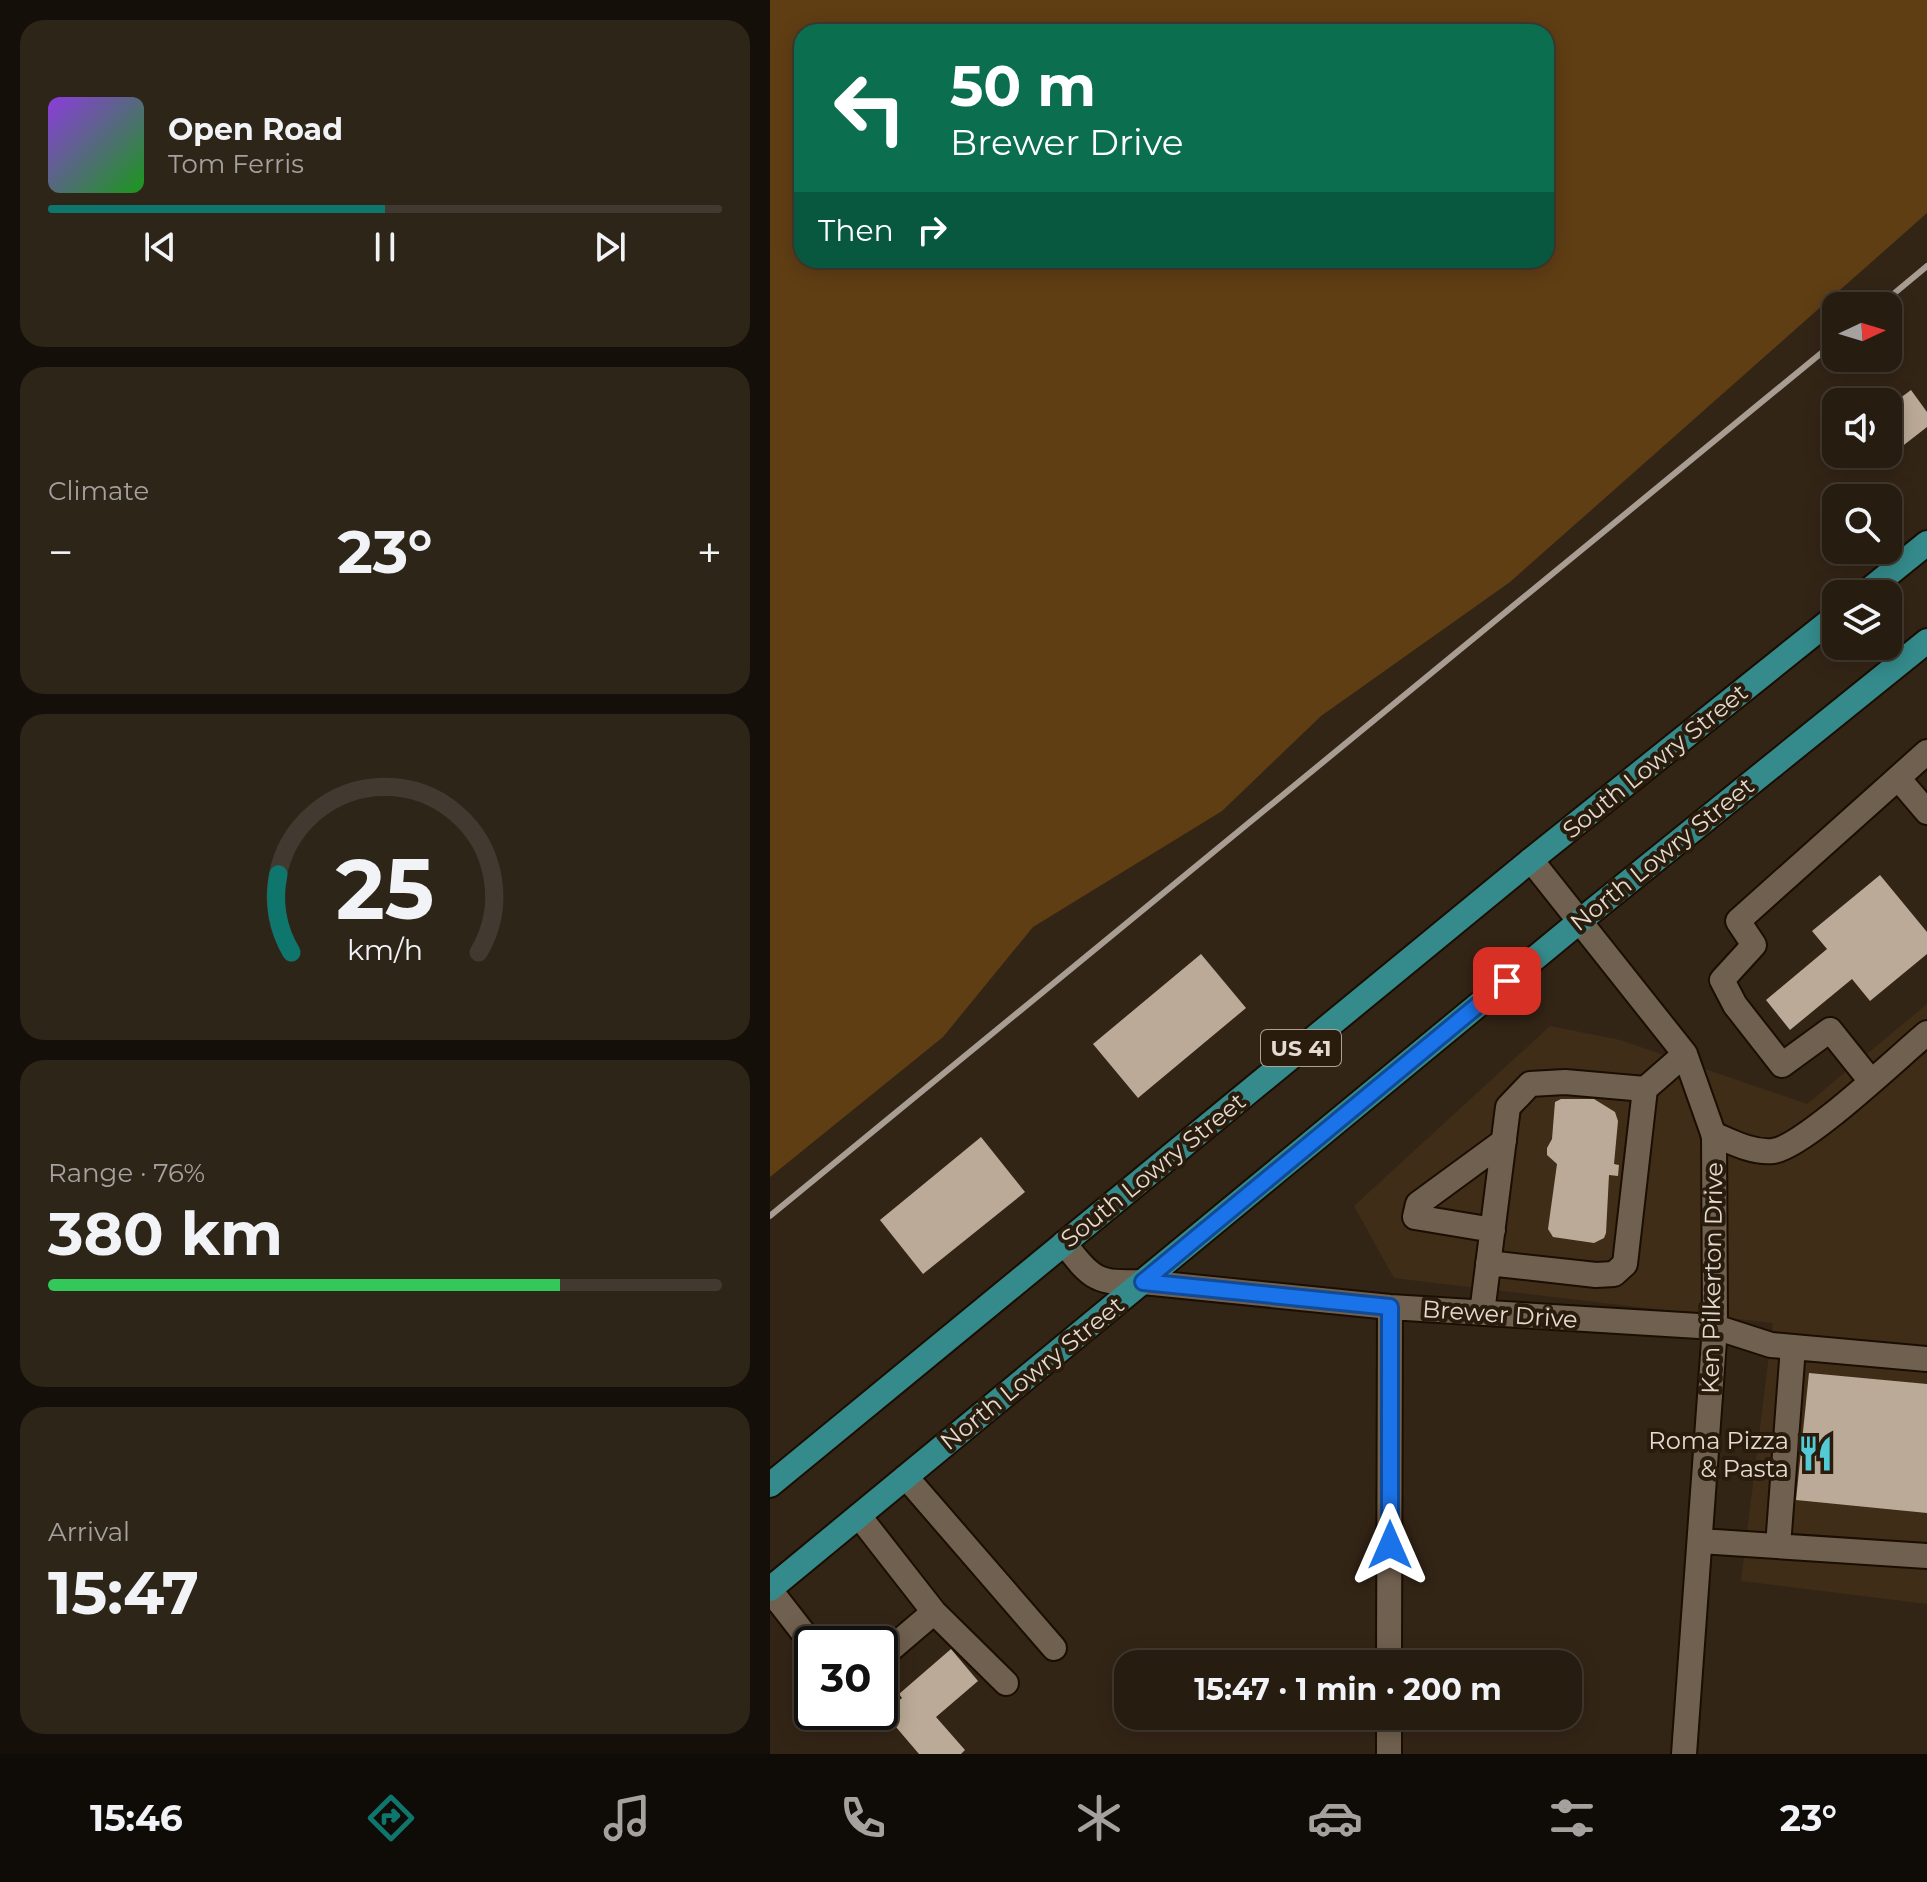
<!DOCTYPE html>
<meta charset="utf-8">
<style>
:root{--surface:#261c10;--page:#2e2519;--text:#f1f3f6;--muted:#a4a19f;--line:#423a30;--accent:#0f766e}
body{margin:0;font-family:Montserrat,sans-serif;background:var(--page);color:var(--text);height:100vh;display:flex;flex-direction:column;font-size:30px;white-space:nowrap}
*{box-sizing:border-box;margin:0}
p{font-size:26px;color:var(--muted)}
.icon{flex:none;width:44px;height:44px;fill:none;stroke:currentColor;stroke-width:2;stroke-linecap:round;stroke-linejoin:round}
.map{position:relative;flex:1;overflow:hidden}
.panel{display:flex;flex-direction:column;gap:20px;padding:20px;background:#150f09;width:770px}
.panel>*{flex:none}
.top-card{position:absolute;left:24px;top:24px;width:760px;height:244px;border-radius:24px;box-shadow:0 4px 20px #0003,0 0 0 2px var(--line);background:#0b6e4f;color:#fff;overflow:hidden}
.needle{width:52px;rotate:86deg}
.buttons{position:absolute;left:1052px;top:292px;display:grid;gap:16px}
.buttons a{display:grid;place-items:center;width:80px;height:80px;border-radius:16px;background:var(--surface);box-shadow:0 4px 20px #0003,0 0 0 2px var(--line);font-size:40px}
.speed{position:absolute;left:24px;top:1626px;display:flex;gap:16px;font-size:40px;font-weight:700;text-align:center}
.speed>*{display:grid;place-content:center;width:104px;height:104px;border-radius:50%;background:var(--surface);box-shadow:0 4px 20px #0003,0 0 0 2px var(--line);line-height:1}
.speed .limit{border:4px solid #111;border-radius:12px;background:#fff;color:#111}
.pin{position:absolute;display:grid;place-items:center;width:68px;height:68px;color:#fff;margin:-34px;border-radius:16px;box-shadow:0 4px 12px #0006}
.me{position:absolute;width:88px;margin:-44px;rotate:0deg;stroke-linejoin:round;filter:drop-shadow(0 0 6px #0008)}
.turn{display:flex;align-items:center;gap:28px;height:168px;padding:0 24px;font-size:36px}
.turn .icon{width:104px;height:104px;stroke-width:2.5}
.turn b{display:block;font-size:56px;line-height:68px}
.then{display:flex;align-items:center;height:76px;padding:0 24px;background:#0003;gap:16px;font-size:30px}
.big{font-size:60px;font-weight:700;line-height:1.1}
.panel .tile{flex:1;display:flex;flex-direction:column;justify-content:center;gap:12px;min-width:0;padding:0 28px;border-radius:24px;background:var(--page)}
.panel .dial{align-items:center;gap:0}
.dial svg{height:208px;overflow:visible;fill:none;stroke:var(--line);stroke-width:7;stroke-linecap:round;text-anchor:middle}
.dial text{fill:var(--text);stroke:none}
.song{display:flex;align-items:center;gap:24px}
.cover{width:96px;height:96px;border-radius:12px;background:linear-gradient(135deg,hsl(270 70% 55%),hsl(120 70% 35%))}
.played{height:8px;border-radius:4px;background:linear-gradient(90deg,var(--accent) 50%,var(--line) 50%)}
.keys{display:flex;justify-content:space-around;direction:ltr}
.heat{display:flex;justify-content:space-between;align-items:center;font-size:44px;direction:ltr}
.charge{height:12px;border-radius:6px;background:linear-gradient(90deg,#34c759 76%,var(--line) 0)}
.trip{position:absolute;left:344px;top:1650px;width:468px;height:80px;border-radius:24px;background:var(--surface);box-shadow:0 4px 20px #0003,0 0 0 2px var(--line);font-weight:700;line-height:80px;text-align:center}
.menu{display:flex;height:128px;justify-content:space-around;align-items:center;background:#0f0b06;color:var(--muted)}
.menu .icon{width:56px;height:56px}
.menu .current{color:var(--accent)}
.menu b{font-size:36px;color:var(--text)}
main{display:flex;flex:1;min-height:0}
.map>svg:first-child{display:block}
.built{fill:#3f2d17}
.green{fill:#603e14;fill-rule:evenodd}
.building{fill:#bbaa97}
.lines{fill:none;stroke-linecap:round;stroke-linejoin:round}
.minor-casing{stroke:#1a0e02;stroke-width:28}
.major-casing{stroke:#1a0e02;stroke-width:28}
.minor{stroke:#70604f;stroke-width:24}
.major{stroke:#358b8c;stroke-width:24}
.rail{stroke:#a89d92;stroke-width:6}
.route-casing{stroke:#114b97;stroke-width:20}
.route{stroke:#1a73e8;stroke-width:14}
.labels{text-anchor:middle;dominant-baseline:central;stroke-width:8;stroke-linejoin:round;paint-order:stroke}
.shield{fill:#291c0c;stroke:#aca196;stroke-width:2}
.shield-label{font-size:22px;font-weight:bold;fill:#e4dad1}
.street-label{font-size:24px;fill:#e4dad1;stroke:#291c0c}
.poi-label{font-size:24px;fill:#e4dad1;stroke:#291c0c;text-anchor:end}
</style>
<main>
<section class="panel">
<div class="tile">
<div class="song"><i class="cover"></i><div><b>Open Road</b><p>Tom Ferris</p></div></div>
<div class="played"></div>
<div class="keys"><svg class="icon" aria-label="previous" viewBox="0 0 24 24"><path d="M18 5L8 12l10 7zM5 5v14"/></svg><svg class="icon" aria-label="pause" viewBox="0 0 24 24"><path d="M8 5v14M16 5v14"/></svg><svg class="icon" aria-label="next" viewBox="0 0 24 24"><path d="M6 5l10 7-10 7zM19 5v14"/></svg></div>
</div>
<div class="tile"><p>Climate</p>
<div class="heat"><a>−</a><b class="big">23°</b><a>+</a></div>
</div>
<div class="tile dial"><svg viewBox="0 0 100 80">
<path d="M14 69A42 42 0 1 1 86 69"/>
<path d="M14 69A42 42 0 0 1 9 39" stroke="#0f766e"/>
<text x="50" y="56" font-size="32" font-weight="700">25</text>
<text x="50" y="72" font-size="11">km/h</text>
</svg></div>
<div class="tile"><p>Range · 76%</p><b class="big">380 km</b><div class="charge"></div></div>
<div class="tile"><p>Arrival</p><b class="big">15:47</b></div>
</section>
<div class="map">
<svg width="1157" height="1754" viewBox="0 0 1157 1754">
<rect width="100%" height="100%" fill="#332516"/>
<path class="built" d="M1157,1004V1604L971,1581L1003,1323L624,1278L584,1206L780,1026L850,1040L1037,1104Z"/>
<path class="green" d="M0,0H1157V213L740,582L551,716L452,811L263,927L173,1037L0,1177ZM32,32H776V260H32Z"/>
<path class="building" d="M1141,390L1157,412V427L1130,448L1118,432V407Z
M1110,875L1157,932V954L1100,1001L1082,979L1020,1030L996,1000L1057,949L1042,931Z
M431,954L476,1008L368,1098L323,1044Z
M824,1099L845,1112L848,1121L844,1164L849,1165L848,1176L839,1175L836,1233L834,1238L824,1243L783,1237L778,1229L787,1164L777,1155V1148L782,1139L785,1102L791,1099Z
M211,1137L255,1192L153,1274L110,1220Z
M1039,1373L1157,1384V1513L1026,1500Z
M181,1649L208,1681L166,1717L195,1750L191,1754H149L114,1713L132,1698L129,1694Z"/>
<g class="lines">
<defs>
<path id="minor" d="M1128,778L1157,812
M761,860L915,1054L944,1136L945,1327L914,1754
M1100,1080L1060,1030L1012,1065L965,1005L952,980L984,945L968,921L1157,752
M943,1134C962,1142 982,1153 1003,1151C1034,1147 1128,1057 1157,1033
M723,1230L645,1217L648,1204L734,1141
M294,1243C322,1279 326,1284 373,1282L620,1307L945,1327L1001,1345L1157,1359
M718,1263L826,1275L844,1274L855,1264L875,1089L915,1054
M712,1313L738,1107L760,1084L795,1082L875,1089
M136,1477L284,1648
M89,1516L164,1612L236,1683
M930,1541L1157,1556
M1008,1546L1023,1347
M0,1590L42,1644
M110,1658L164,1612
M619,1664L620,1307
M619,1754V1716"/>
<path id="major" d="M1094,594L1157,543
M0,1485L761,860L1066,616
M0,1589L810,921L1157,641"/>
</defs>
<use href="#minor" class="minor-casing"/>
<use href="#major" class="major-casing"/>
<use href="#minor" class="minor"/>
<use href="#major" class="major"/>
<path class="rail" d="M1109,306L1157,266
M0,1216L1066,341"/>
</g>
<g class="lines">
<defs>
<path id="route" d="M620,1545V1307L373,1282L737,981"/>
</defs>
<use href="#route" class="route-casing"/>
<use href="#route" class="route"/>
</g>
<defs>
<symbol id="restaurant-bare" viewBox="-9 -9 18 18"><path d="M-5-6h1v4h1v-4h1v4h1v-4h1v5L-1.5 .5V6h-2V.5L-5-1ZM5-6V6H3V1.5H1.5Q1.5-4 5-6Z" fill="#52cbd7" stroke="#291c0c" stroke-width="2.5" paint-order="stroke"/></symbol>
</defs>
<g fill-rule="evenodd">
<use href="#restaurant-bare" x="1020" y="1428" width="51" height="51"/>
</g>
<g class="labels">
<rect class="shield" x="491" y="1030" width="80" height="36" rx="6"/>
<g class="shield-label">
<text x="531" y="1048">US 41</text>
</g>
<g class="street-label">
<text transform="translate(885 761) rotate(-39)">South Lowry Street</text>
<text transform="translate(892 854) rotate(-39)">North Lowry Street</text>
<text transform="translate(383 1170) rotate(-39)">South Lowry Street</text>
<text transform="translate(942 1278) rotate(-89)">Ken Pilkerton Drive</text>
<text transform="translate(730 1314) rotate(4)">Brewer Drive</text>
<text transform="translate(262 1373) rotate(-39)">North Lowry Street</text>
</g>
<g class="poi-label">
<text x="1019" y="1440">Roma Pizza<tspan x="1019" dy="28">&amp; Pasta</tspan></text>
</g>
</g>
</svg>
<div class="buttons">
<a><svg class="needle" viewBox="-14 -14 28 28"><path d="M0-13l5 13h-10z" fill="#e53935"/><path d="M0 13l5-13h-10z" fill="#a4a19f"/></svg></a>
<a><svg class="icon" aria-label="sound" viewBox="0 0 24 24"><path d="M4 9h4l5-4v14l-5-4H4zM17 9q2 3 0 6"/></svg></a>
<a><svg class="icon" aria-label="search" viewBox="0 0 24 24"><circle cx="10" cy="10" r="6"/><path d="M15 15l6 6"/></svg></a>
<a><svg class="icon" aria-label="layers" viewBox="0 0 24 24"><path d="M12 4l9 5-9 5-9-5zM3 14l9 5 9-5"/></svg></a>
</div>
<div class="speed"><div class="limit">30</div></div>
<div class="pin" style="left:737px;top:981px;background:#d93025"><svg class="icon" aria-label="arrive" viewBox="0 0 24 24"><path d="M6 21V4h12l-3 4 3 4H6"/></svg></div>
<svg class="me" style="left:620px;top:1545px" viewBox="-20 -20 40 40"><path d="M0-17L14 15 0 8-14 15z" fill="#1a73e8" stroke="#fff" stroke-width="4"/></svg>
<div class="trip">15:47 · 1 min · 200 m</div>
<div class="top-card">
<div class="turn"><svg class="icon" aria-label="left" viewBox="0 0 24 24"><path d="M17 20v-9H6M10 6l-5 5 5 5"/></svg><div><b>50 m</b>Brewer Drive</div></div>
<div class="then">Then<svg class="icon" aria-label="right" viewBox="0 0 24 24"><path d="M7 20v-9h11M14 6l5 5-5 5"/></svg></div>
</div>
</div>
</main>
<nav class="menu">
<b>15:46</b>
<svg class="icon current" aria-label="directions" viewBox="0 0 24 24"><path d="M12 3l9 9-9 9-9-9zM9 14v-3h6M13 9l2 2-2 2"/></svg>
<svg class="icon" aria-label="music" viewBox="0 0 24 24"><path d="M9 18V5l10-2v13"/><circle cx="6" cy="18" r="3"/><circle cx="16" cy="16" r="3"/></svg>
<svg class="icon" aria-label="phone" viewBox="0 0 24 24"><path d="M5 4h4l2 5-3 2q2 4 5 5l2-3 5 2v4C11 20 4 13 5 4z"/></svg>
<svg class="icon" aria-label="climate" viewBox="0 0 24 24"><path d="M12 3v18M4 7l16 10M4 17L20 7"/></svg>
<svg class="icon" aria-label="car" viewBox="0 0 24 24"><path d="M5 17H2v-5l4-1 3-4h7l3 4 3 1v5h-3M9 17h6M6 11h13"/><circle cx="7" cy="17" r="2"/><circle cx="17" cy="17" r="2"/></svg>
<svg class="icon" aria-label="filters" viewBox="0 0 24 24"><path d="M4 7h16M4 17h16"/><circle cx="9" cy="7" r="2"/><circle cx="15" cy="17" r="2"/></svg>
<b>23°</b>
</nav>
